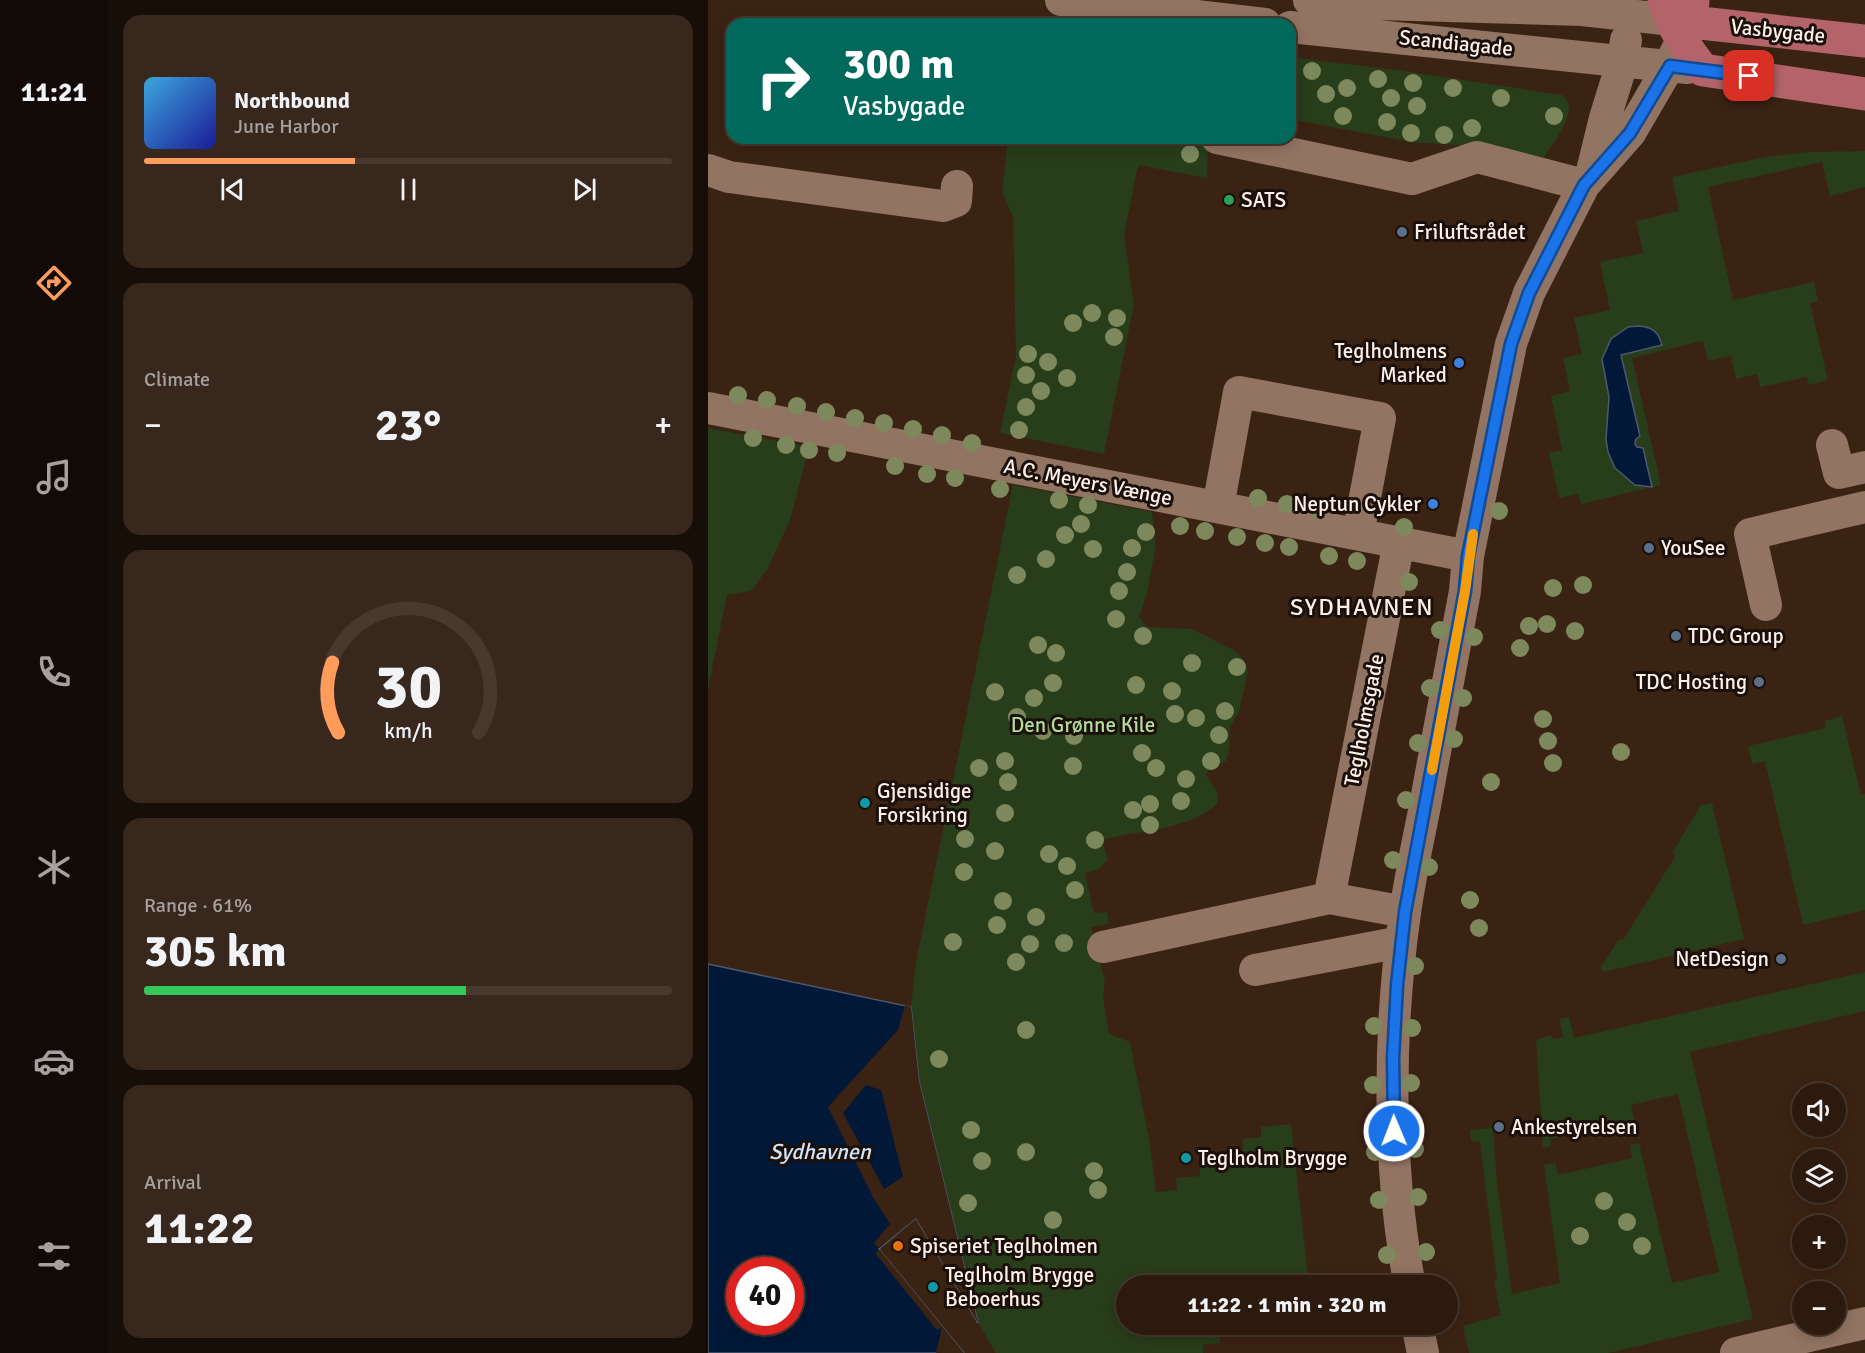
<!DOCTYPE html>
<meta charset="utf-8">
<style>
:root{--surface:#2c1a0e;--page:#38271c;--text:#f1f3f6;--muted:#a6a19e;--line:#48382e;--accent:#ff9b5b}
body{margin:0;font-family:Signika,sans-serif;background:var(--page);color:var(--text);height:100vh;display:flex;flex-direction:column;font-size:22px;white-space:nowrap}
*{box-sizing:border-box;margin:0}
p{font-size:20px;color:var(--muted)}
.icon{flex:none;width:33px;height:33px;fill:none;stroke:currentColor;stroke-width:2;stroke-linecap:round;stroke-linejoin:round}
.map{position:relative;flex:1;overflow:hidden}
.side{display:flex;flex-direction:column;gap:15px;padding:15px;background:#180e08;width:600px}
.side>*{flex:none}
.guide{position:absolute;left:18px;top:18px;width:570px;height:126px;border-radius:18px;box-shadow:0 3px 15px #0003,0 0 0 2px var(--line);background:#00695c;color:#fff;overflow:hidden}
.buttons{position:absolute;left:1084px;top:1083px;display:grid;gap:12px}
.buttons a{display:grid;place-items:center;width:54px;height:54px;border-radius:50%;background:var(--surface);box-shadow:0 3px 15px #0003,0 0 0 2px var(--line);font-size:30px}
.speed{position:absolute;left:18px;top:1257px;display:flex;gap:12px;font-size:30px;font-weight:700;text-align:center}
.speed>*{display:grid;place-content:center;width:78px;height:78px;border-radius:50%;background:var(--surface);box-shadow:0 3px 15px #0003,0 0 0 2px var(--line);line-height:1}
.speed .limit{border:9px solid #d22;background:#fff;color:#111}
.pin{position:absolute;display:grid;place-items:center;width:51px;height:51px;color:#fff;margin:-26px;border-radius:12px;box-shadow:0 3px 9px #0006}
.me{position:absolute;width:66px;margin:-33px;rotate:359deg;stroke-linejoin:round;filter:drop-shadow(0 0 4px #0008)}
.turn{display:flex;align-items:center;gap:21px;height:126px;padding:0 18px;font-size:27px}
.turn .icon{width:78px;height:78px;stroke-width:2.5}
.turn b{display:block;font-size:42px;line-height:51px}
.big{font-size:45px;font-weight:700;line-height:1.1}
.side .widget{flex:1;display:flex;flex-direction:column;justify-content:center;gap:9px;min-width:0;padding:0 21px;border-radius:18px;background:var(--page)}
.side .dial{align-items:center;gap:0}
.dial svg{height:156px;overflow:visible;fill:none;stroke:var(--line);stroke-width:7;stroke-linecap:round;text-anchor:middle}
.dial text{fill:var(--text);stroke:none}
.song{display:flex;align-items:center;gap:18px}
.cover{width:72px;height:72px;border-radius:9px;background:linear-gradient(135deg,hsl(200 70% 55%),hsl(240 70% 35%))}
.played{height:6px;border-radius:3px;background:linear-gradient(90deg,var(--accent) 40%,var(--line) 40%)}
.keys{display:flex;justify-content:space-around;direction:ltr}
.heat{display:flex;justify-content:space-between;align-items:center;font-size:33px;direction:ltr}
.charge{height:9px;border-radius:4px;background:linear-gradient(90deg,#34c759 61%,var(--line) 0)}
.trip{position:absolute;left:408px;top:1275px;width:342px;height:60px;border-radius:30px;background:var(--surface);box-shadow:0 3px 15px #0003,0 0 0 2px var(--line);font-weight:700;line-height:60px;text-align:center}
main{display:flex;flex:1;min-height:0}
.dock{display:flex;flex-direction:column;width:108px;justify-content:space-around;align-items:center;background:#120a06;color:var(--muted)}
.dock .icon{width:42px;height:42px}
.dock .selected{color:var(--accent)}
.dock b{font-size:27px;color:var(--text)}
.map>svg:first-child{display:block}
.green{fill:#283d1a}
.water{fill:#021838;stroke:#4e596d;stroke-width:1.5;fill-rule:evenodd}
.pier{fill:#3b2313;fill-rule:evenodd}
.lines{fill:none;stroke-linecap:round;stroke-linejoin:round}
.minor{stroke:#927462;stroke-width:32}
.major{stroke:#b46469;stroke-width:33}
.tree{fill:#7d895d}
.route-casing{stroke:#114b97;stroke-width:15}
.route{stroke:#1a73e8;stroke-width:10}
.slow{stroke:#f59e0b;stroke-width:10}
.leisure-dot{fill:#2e9e5b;stroke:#1b1009;stroke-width:2}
.service-dot{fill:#5c6f8a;stroke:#1b1009;stroke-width:2}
.shop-dot{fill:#3f7fe0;stroke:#1b1009;stroke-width:2}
.culture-dot{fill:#0f9aa8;stroke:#1b1009;stroke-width:2}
.food-dot{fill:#e8710a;stroke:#1b1009;stroke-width:2}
.labels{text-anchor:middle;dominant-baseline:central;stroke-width:6;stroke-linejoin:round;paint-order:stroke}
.street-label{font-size:21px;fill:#fff1e9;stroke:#1b1009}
.poi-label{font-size:21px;fill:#fff1e9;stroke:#1b1009;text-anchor:start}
.park-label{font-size:21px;fill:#b3dc9a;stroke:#1b1009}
.water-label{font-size:22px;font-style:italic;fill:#d0e2fa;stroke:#1b1009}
.quarter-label{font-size:24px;letter-spacing:1.5px;fill:#fff1e9;stroke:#1b1009}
</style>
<main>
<nav class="dock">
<b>11:21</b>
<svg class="icon selected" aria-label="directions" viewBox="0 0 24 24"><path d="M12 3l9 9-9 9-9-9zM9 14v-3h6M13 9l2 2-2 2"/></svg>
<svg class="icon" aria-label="music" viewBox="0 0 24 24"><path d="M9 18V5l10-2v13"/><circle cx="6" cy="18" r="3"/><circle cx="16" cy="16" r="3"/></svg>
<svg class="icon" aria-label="phone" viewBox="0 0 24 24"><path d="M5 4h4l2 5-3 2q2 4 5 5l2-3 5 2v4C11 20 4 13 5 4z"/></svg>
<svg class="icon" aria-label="climate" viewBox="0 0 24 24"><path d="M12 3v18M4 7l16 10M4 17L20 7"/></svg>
<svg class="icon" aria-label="car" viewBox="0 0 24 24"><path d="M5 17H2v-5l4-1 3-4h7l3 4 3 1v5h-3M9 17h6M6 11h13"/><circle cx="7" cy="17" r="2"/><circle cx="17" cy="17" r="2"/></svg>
<svg class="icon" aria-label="filters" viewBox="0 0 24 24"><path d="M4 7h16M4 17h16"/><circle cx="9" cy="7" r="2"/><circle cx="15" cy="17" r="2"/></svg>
</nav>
<section class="side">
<div class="widget">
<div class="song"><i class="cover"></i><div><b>Northbound</b><p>June Harbor</p></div></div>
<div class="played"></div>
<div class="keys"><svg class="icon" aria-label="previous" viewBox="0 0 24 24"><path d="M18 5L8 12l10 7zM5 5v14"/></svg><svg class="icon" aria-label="pause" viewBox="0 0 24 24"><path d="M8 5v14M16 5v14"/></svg><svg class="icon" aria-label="next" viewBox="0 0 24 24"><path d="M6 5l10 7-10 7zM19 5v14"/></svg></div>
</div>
<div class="widget"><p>Climate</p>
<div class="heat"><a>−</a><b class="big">23°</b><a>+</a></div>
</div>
<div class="widget dial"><svg viewBox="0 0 100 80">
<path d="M14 69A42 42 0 1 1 86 69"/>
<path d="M14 69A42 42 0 0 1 11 33" stroke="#ff9b5b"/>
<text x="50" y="56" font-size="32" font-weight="700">30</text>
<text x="50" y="72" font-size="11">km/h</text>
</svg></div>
<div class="widget"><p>Range · 61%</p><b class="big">305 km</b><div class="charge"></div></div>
<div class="widget"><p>Arrival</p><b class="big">11:22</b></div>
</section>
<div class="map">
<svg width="1157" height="1353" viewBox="0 0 1157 1353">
<rect width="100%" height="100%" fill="#3b2313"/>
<path class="green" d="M582,57L695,71L854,95C874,109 845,143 835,158L777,147L703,142L582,119Z
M300,138H486L500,149L499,178L430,165L416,235L426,304L396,454L292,433L308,356L305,217L294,192Z
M1157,151V187L1122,196L1114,162L1000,187L1025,300L1106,282L1110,301L1102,303L1120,380L1101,385L1099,377L1052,387L1049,374L1028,379L1023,356L1000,361L995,341L924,358L953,485L873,504L870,494L851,498L841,453L854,450L843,396L862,391L855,358L874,354L866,318L902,310L892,262L935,253L928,221L971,211L964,177L1057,157L1101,152Z
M0,428L101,447L82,520L60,568L43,591L19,595L0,689Z
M305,485L444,512L448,546L439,593L431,617L439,627L484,629L527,651L535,659L540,671L531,712L523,725L521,737L522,746L518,761L501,770L498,775L510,793L509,804C477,832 433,829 394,840L400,860L391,869L377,873L386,913L399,912L401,924L383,927L397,981L395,997L401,1034L422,1042L442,1144L448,1192L469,1190L468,1178L492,1176V1166L512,1164L511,1152L535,1150V1139L553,1137V1127L583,1124L601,1285L418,1286V1324L558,1325L534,1327V1335L512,1337V1343L495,1345V1353H288L270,1323L211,1081L203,1007L208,962Z
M1134,716L1153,795L1157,794V910L1095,925L1057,761L1044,764L1040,746L1118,728L1116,721Z
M1004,803L1036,939L895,972L893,967L911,939L915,940L968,855L964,853L993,805Z
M1157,972V1011L982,1052L1045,1319L900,1353H761L755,1326L793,1315L786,1281L789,1280L772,1142L763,1141L762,1130L785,1128L789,1183L804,1294L852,1283L836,1165L847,1163L850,1175L924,1158L922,1145L931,1143L964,1283L1011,1272L970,1094L923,1105L928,1126L918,1128L916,1122L842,1139L843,1146L835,1148L828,1040L843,1035L844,1039L855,1037L851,1019L861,1017L866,1038Z"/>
<path class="water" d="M930,326C944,327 950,331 954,345L913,355L932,436L928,439L927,444L929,447L935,448L944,487L927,485L907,468L900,452L898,439L901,397L894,359L903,339L920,327Z
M0,964L203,1007L211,1081L270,1323L208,1218L171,1249L256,1353H0ZM32,1270H82V1322H32Z"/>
<path class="pier" d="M197,1005L203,1007L211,1081L270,1323L208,1218L171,1248L166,1243L182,1224L165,1197L120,1107L190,1030ZM158,1085L173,1090L195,1177L176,1189L135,1113Z
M172,1250L234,1326L256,1353H228L234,1327L229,1330L167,1253Z"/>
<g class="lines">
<path class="minor" d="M353,0L557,24
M601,0L636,3L874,10L983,22L961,66L922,133L876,185L821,293L803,344L760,556L757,591C744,662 730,734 717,806C710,841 702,877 697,913C680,1032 679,1168 702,1286
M582,27L979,68
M509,138L704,179L769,157L876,185
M0,170L21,177L235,206L248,201L249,186
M884,171L897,118L915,60L918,40
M0,408L760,556
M1124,445L1131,473L1157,467
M510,507L531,392L672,418L650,534
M1058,605L1042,534L1157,507
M621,898L691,542
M395,947L621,898L697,912
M547,970L693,942
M709,1324L715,1353
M1028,1353L1157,1323"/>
<path class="major" d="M956,0C966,30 976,45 995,70L1157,94
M985,0L983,22L1157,41"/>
</g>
<g class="tree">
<circle cx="604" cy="71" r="9"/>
<circle cx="670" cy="79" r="9"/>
<circle cx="705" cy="83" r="9"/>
<circle cx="639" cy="88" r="9"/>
<circle cx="745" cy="88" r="9"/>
<circle cx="618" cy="94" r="9"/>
<circle cx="683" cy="98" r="9"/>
<circle cx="793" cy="98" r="9"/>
<circle cx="709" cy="106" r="9"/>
<circle cx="635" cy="116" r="9"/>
<circle cx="846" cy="116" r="9"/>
<circle cx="679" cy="122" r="9"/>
<circle cx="764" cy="128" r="9"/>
<circle cx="703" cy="133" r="9"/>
<circle cx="736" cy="135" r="9"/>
<circle cx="482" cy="154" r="9"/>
<circle cx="384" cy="313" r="9"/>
<circle cx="409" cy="318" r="9"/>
<circle cx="365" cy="323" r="9"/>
<circle cx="406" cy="337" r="9"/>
<circle cx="320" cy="354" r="9"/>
<circle cx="340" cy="362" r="9"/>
<circle cx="318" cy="375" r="9"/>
<circle cx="359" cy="378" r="9"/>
<circle cx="333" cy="391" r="9"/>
<circle cx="30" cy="395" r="9"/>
<circle cx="59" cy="400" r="9"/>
<circle cx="89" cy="406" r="9"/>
<circle cx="318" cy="407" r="9"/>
<circle cx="118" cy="412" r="9"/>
<circle cx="147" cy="418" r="9"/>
<circle cx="176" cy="423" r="9"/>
<circle cx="205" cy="429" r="9"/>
<circle cx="311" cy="430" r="9"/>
<circle cx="234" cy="435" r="9"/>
<circle cx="45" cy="438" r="9"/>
<circle cx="264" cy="443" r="9"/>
<circle cx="78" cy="445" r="9"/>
<circle cx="101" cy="450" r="9"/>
<circle cx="129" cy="453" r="9"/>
<circle cx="187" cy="466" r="9"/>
<circle cx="219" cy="474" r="9"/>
<circle cx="247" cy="478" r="9"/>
<circle cx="292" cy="489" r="9"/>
<circle cx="550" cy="498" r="9"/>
<circle cx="351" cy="500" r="9"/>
<circle cx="579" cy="504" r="9"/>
<circle cx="380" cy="505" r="9"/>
<circle cx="609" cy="509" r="9"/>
<circle cx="791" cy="511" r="9"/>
<circle cx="373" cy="524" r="9"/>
<circle cx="472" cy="526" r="9"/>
<circle cx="696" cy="527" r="9"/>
<circle cx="497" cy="531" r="9"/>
<circle cx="438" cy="532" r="9"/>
<circle cx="357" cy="535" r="9"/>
<circle cx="529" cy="537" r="9"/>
<circle cx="557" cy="543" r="9"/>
<circle cx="581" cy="547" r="9"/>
<circle cx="424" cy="548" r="9"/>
<circle cx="385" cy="549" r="9"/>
<circle cx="621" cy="556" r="9"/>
<circle cx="338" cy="559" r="9"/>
<circle cx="649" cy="561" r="9"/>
<circle cx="419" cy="572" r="9"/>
<circle cx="309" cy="575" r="9"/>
<circle cx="701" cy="582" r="9"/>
<circle cx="875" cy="585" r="9"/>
<circle cx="845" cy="588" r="9"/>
<circle cx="411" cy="591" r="9"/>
<circle cx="408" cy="619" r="9"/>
<circle cx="839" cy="624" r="9"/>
<circle cx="821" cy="626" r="9"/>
<circle cx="732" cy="630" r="9"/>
<circle cx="867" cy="631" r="9"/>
<circle cx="435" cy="636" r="9"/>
<circle cx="766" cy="637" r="9"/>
<circle cx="330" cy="645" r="9"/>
<circle cx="812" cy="648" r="9"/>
<circle cx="348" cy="653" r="9"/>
<circle cx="484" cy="663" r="9"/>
<circle cx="529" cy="667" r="9"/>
<circle cx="345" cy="683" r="9"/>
<circle cx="428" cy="685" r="9"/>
<circle cx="722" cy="688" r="9"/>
<circle cx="464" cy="691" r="9"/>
<circle cx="287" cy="692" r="9"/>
<circle cx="326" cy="698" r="9"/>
<circle cx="755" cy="698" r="9"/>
<circle cx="517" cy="711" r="9"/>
<circle cx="467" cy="714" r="9"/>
<circle cx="309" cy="717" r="9"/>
<circle cx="488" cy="718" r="9"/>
<circle cx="835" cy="719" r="9"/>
<circle cx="335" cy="731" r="9"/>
<circle cx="511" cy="735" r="9"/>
<circle cx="366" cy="736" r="9"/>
<circle cx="746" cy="739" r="9"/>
<circle cx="840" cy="741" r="9"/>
<circle cx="710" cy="743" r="9"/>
<circle cx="913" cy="752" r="9"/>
<circle cx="434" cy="753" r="9"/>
<circle cx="297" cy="761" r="9"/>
<circle cx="503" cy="761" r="9"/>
<circle cx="845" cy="763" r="9"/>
<circle cx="365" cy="766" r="9"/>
<circle cx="271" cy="768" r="9"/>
<circle cx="448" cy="768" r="9"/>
<circle cx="478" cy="779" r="9"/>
<circle cx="300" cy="782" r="9"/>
<circle cx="783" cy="782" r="9"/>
<circle cx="698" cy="800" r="9"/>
<circle cx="473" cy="801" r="9"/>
<circle cx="442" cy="804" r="9"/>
<circle cx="425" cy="810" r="9"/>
<circle cx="297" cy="813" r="9"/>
<circle cx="442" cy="825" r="9"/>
<circle cx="257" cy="839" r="9"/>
<circle cx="387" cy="840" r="9"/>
<circle cx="287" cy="851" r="9"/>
<circle cx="341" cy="854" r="9"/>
<circle cx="685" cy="860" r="9"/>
<circle cx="359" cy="866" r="9"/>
<circle cx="721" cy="867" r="9"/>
<circle cx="256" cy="872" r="9"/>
<circle cx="367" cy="890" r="9"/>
<circle cx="762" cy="900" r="9"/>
<circle cx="295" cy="901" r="9"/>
<circle cx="328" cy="917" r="9"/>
<circle cx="289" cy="925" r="9"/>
<circle cx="771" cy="928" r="9"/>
<circle cx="245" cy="942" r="9"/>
<circle cx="356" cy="943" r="9"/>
<circle cx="322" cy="944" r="9"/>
<circle cx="308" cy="962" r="9"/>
<circle cx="707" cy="966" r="9"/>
<circle cx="666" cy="1026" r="9"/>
<circle cx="704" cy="1028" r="9"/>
<circle cx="318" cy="1030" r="9"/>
<circle cx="231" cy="1059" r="9"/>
<circle cx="703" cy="1083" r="9"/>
<circle cx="665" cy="1085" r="9"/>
<circle cx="263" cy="1130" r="9"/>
<circle cx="707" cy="1149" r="9"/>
<circle cx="318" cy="1152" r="9"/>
<circle cx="667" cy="1152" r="9"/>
<circle cx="274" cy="1161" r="9"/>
<circle cx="386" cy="1171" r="9"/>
<circle cx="390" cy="1190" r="9"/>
<circle cx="710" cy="1197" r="9"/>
<circle cx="671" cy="1200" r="9"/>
<circle cx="896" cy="1201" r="9"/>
<circle cx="260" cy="1203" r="9"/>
<circle cx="345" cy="1220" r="9"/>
<circle cx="919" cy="1222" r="9"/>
<circle cx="872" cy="1236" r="9"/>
<circle cx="934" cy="1246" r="9"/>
<circle cx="718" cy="1252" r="9"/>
<circle cx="679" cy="1255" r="9"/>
</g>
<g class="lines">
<defs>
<path id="route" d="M686,1131L685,1058L689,985L697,912L757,591L760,556L803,344L821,293L876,185L922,133L962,66L1041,76"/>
</defs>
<use href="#route" class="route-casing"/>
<use href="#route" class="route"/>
<path class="slow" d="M724,770L757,591L765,534"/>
</g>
<circle class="leisure-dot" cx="521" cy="200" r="6"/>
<g class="service-dot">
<circle cx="694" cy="232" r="6"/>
<circle cx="941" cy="548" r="6"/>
<circle cx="968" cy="636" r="6"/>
<circle cx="1051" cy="682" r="6"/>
<circle cx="1073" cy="959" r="6"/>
<circle cx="791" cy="1127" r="6"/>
</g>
<g class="shop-dot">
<circle cx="751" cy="363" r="6"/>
<circle cx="725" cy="504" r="6"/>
</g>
<g class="culture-dot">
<circle cx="157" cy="803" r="6"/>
<circle cx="478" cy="1158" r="6"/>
<circle cx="225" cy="1287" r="6"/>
</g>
<circle class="food-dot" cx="190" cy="1246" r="6"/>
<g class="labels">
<g class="street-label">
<text transform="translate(1070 31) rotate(6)">Vasbygade</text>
<text transform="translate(748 43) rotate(6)">Scandiagade</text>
<text transform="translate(380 482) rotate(11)">A.C. Meyers Vænge</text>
<text transform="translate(656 720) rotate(-79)">Teglholmsgade</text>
</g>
<g class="poi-label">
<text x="533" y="200">SATS</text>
<text x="706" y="232">Friluftsrådet</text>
<text x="739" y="351" text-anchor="end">Teglholmens<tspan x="739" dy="24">Marked</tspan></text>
<text x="713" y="504" text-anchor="end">Neptun Cykler</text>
<text x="953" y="548">YouSee</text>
<text x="980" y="636">TDC Group</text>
<text x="1039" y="682" text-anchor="end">TDC Hosting</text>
<text x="169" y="791">Gjensidige<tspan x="169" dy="24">Forsikring</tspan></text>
<text x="1061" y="959" text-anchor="end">NetDesign</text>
<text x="803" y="1127">Ankestyrelsen</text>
<text x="490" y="1158">Teglholm Brygge</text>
<text x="202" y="1246">Spiseriet Teglholmen</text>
<text x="237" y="1275">Teglholm Brygge<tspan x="237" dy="24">Beboerhus</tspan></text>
</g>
<g class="park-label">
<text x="375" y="725">Den Grønne Kile</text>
</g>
<g class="water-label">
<text x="112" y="1151">Sydhavnen</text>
</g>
<g class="quarter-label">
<text x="654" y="607">SYDHAVNEN</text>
</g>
</g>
</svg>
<div class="buttons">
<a><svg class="icon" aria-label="sound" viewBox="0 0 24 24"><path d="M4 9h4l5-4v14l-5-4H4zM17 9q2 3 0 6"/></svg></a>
<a><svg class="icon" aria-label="layers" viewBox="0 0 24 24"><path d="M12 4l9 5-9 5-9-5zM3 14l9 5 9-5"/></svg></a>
<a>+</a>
<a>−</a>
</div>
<div class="speed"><div class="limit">40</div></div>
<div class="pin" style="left:1041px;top:76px;background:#d93025"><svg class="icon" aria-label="arrive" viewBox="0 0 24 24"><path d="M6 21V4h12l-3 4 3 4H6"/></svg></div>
<svg class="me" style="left:686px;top:1131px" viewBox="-20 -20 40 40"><circle r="17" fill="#1a73e8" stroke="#fff" stroke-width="3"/><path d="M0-11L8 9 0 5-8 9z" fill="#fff"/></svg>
<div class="trip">11:22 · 1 min · 320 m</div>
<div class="guide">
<div class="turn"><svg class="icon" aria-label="right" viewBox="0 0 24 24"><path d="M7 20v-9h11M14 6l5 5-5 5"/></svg><div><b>300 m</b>Vasbygade</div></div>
</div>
</div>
</main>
